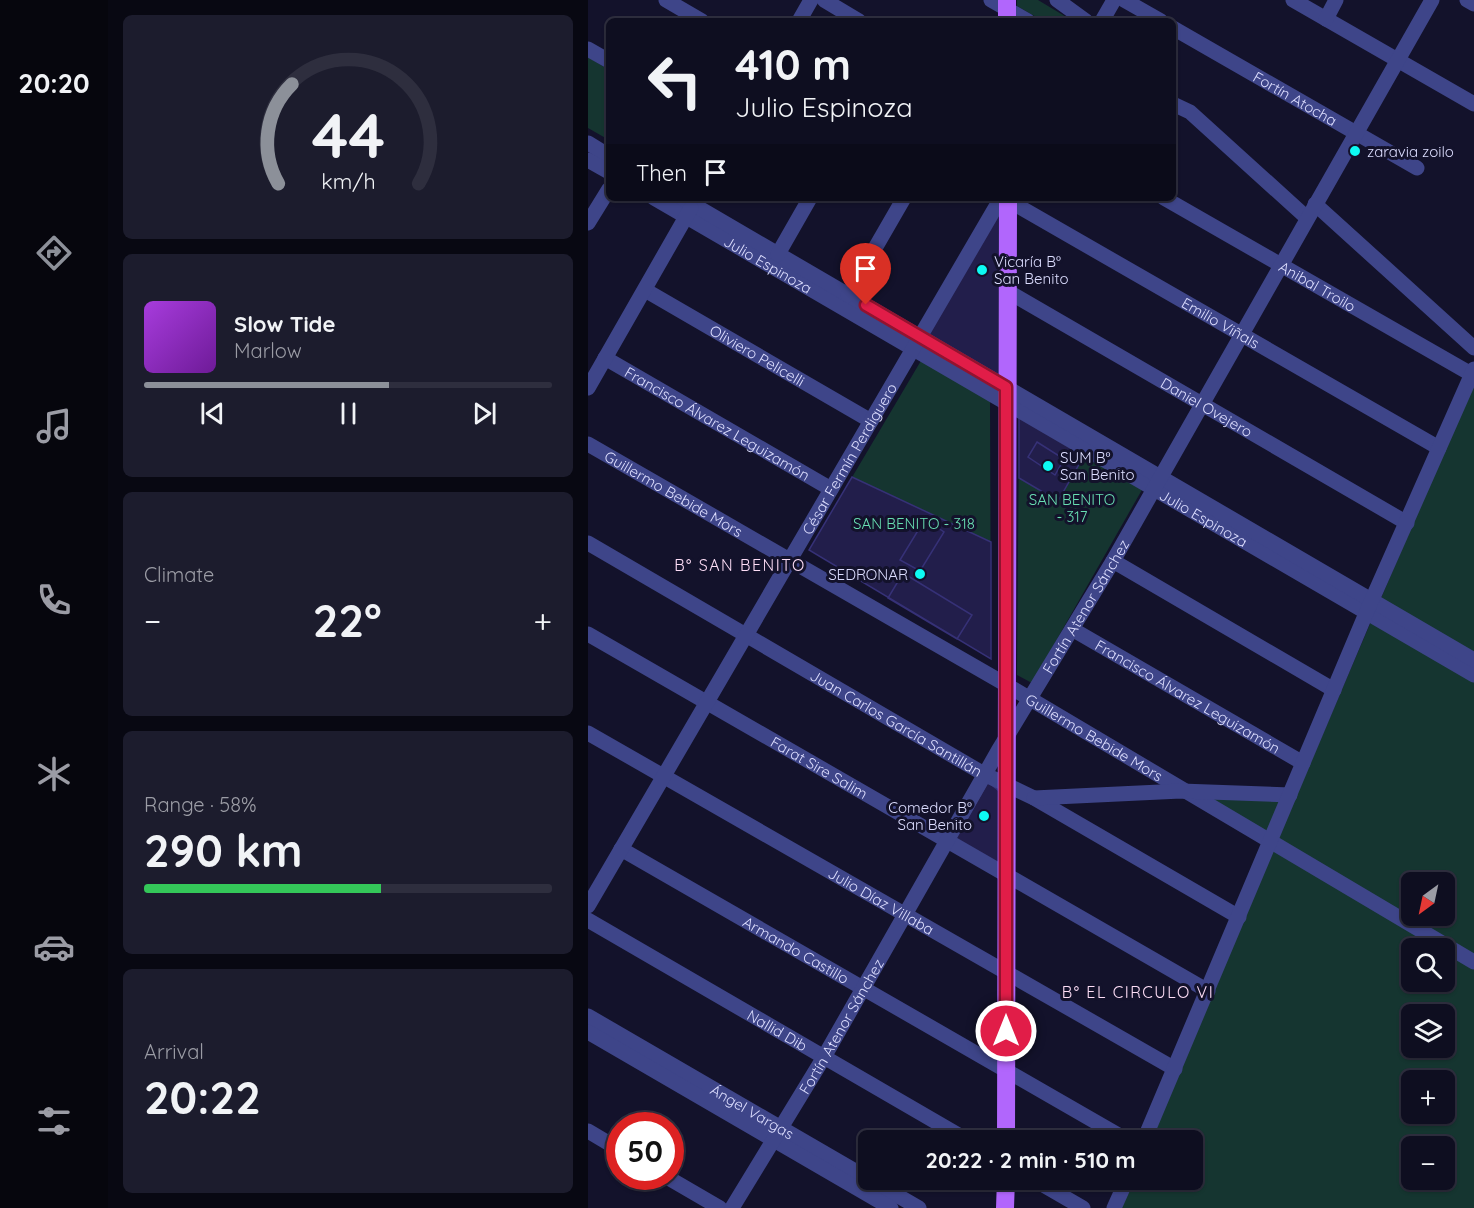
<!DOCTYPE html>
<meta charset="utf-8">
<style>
:root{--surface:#0e0e20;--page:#1c1c2d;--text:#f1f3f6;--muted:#9b9ca5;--line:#2e2e3e;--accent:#8c9099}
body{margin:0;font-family:Quicksand,sans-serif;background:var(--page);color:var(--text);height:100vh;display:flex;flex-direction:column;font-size:22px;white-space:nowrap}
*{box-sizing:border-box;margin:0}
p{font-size:20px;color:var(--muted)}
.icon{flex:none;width:33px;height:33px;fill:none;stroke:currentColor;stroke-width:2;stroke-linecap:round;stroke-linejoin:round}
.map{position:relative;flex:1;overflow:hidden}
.side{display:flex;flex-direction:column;gap:15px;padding:15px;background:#080812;width:480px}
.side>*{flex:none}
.banner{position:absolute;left:18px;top:18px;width:570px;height:183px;border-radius:9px;box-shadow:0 2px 4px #0004,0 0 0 2px var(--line);background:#0e0e20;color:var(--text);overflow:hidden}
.needle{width:39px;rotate:213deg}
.controls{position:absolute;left:813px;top:872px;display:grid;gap:12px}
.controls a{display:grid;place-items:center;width:54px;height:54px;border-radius:9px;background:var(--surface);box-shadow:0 2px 4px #0004,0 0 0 2px var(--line);font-size:30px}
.speed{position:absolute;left:18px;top:1112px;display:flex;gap:12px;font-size:30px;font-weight:700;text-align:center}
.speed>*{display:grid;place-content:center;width:78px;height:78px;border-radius:50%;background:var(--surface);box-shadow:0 2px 4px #0004,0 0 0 2px var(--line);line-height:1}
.speed .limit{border:9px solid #d22;background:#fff;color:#111}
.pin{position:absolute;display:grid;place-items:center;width:51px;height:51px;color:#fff;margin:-62px -26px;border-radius:50% 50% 50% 0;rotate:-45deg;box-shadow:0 0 6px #0007}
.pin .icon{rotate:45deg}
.me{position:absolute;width:66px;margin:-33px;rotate:0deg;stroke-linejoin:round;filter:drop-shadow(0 0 4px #0008)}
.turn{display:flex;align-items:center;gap:21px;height:126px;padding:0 30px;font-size:27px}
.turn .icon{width:78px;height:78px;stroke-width:2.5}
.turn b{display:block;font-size:42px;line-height:51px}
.then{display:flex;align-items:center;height:57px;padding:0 30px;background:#0003;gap:12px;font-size:22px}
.big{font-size:45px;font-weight:800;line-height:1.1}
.side .card{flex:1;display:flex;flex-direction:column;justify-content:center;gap:9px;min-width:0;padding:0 21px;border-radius:9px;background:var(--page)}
.side .dial{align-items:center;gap:0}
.dial svg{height:156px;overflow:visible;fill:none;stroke:var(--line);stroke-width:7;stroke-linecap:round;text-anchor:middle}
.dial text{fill:var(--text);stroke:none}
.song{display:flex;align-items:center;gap:18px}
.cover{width:72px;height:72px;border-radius:9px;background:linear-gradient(135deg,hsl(280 70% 55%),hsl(280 70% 35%))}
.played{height:6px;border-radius:3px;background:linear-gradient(90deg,var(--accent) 60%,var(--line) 60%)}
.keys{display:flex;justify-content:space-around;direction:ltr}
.heat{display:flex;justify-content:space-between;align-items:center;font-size:33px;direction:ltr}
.charge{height:9px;border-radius:4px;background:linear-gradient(90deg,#34c759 58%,var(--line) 0)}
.trip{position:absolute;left:270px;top:1130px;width:345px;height:60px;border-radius:9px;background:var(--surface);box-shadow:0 2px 4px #0004,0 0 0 2px var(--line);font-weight:800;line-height:60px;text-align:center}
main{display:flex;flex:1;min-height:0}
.tab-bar{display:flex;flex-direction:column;width:108px;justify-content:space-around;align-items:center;background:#06060d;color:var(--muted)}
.tab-bar .icon{width:42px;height:42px}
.tab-bar .selected{color:var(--accent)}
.tab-bar b{font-size:27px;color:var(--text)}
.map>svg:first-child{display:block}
.green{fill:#153530;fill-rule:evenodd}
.building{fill:#221e4b;stroke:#363177;stroke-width:1.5}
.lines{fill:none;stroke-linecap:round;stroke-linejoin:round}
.minor{stroke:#3e4589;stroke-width:15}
.major{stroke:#b166fc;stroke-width:18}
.route-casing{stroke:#92132f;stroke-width:15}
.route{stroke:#e11d48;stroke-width:10}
.poi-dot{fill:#0dfaf3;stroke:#13122b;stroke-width:2}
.labels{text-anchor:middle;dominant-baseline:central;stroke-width:6;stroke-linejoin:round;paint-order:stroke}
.street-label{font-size:15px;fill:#dcddfe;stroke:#13122b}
.poi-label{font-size:15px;fill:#dcddfe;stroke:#13122b;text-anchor:start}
.park-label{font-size:15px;fill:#68deb2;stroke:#13122b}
.neighbourhood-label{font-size:16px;letter-spacing:1.5px;fill:#fedef7;stroke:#13122b}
</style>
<main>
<nav class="tab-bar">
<b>20:20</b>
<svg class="icon selected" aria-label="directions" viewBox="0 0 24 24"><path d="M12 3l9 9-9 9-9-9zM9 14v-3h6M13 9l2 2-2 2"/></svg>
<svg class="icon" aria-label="music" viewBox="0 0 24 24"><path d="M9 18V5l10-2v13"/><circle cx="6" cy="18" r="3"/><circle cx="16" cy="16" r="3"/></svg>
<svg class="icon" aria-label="phone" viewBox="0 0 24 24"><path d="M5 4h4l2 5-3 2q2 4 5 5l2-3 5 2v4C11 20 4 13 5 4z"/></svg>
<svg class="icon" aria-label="climate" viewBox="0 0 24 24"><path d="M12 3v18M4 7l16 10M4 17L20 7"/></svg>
<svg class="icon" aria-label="car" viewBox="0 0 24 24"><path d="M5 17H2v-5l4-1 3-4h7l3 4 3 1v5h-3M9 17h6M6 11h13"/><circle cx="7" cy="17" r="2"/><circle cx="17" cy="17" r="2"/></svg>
<svg class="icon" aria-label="filters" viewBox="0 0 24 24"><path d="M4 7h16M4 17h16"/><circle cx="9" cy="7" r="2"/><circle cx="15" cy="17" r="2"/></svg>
</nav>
<section class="side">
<div class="card dial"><svg viewBox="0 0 100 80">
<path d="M14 69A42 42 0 1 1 86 69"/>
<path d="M14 69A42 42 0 0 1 21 18" stroke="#8c9099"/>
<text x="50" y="56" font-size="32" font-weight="700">44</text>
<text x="50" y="72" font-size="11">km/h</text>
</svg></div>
<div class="card">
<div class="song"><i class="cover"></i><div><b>Slow Tide</b><p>Marlow</p></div></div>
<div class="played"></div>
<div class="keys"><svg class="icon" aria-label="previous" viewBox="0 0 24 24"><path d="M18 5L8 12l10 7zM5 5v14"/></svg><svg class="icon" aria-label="pause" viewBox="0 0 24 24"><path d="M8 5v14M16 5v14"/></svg><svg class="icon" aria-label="next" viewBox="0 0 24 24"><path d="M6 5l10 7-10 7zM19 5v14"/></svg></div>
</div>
<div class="card"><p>Climate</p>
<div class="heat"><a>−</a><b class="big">22°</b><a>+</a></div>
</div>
<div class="card"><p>Range · 58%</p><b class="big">290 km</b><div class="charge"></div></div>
<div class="card"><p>Arrival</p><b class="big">20:22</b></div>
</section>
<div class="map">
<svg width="886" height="1208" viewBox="0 0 886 1208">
<rect width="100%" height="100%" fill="#13122b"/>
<path class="green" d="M429,0H450L485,21H455L429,6Z
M0,57L21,70V140L0,128Z
M334,359L402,397L403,659L221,550Z
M886,381V1208H532L544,1179H604V1140H561ZM824,882H856V915H824ZM824,948H856V981H824ZM824,1014H856V1047H824ZM824,1080H856V1113H824ZM824,1146H856V1179H824Z
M431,416L555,488L444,683L429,675Z
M605,793L698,796L682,837Z"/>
<path class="building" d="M414,204L412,376L337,335Z
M431,416L497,454L470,501L431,478Z
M449,442L476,459L467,475L440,457Z
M264,477L403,542V659L221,550Z
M337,519L356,532L332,571L312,560Z
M315,573L384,615L369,639L300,598Z
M400,782L411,791L412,869L366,841Z"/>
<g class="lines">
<g class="minor">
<path d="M78,0L114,21"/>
<path d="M236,0L271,21"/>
<path d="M403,0L440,21"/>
<path d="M469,0L498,21"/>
<path d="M536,0L573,21"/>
<path d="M705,0L886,104"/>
<path d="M879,0L886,4"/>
<path d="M738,19L748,0"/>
<path d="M211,21L223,0"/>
<path d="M514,21L526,0"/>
<path id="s1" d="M585,28L829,168"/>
<path d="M0,49L21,61"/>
<path d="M585,104L602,112L719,218"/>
<path d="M0,143L21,156"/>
<path d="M0,160L21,172"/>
<path id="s2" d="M66,198L886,675"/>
<path d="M94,198L886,660"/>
<path id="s3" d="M416,198L851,448"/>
<path id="s4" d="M576,198L883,374"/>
<path d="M727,204L886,348"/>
<path d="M0,223L21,189"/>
<path d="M190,254L222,198"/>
<path id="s5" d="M57,290L283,421"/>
<path id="s6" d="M419,291L819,523"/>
<path d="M260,295L316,198"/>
<path id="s7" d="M17,358L243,489"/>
<path d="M0,388L103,208"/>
<path id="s8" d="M0,444L417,684L886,962"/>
<path id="s9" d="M0,543L396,774L446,798L651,917"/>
<path d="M525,561L746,690"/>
<path id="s10" d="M484,629L715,763"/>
<path id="s11" d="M0,634L620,991"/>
<path id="s12" d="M0,733L587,1069"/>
<path d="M446,798L593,791L702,795"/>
<path id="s13" d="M33,849L539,1140"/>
<path id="s14" d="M0,906L413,198"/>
<path id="s15" d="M0,920L379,1140"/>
<path id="s16" d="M0,1016L331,1208"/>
<path d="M0,1032L303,1208"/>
<path d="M0,1131L32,1150"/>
<path d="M556,1140L779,611L886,369"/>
<path d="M77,1176L132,1208"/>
<path d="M445,1179L495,1208"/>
<path id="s17" d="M144,1208L236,1057L410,751L525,561L844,0"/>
<path d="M526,1208L539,1179"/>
</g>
<path class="major" d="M419,21V0
M418,1140L420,198
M417,1208L418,1179"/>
</g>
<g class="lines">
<defs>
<path id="route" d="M278,305L418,387V1031"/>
</defs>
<use href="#route" class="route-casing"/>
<use href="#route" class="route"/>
</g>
<g class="poi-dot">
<circle cx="767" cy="151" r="6"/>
<circle cx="394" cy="270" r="6"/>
<circle cx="460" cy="466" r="6"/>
<circle cx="332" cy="574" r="6"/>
<circle cx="396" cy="816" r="6"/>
</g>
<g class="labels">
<g class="street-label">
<text stroke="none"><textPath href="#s1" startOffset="141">Fortín Atocha</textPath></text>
<text stroke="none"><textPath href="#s2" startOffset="132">Julio Espinoza</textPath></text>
<text stroke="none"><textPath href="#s4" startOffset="177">Anibal Troilo</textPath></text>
<text stroke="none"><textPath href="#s3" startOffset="250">Emilio Viñals</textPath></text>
<text stroke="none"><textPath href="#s5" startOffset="130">Oliviero Pelicelli</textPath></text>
<text stroke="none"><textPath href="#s6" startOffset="231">Daniel Ovejero</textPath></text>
<text stroke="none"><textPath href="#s7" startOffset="130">Francisco Álvarez Leguizamón</textPath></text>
<text stroke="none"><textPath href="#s14" startOffset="518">César Fermín Perdiguero</textPath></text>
<text stroke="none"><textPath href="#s8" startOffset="99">Guillermo Bebide Mors</textPath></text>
<text stroke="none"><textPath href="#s2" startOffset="636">Julio Espinoza</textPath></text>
<text stroke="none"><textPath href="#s17" startOffset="698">Fortín Atenor Sánchez</textPath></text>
<text stroke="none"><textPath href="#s10" startOffset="134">Francisco Álvarez Leguizamón</textPath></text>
<text stroke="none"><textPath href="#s9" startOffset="357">Juan Carlos García Santillán</textPath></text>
<text stroke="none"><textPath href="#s8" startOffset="585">Guillermo Bebide Mors</textPath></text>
<text stroke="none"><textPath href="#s11" startOffset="267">Farat Sire Salim</textPath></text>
<text stroke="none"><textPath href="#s12" startOffset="338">Julio Díaz Villaba</textPath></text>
<text stroke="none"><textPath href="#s13" startOffset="202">Armando Castillo</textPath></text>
<text stroke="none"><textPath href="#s17" startOffset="212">Fortín Atenor Sánchez</textPath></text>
<text stroke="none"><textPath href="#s15" startOffset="219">Nallid Dib</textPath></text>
<text stroke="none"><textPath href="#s16" startOffset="190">Ángel Vargas</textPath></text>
</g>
<g class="poi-label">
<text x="779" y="151">zaravia zoilo</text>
<text x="406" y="261">Vicaría B°<tspan x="406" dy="17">San Benito</tspan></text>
<text x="472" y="457">SUM B°<tspan x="472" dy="17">San Benito</tspan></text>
<text x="320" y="574" text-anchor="end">SEDRONAR</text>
<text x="384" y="807" text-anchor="end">Comedor B°<tspan x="384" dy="17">San Benito</tspan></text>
</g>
<g class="park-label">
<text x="484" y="499">SAN BENITO<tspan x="484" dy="17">- 317</tspan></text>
<text x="326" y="523">SAN BENITO - 318</text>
</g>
<g class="neighbourhood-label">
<text x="152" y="565">B° SAN BENITO</text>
<text x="550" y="992">B° EL CIRCULO VI</text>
</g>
</g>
</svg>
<div class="controls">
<a><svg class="needle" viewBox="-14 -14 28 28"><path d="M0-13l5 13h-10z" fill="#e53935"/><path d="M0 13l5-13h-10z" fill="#9b9ca5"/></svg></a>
<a><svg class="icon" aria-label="search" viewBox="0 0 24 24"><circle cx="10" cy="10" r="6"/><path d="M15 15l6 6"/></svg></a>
<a><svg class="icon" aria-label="layers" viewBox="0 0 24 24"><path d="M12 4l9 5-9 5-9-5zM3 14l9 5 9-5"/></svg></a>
<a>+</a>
<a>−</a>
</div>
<div class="speed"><div class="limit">50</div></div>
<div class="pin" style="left:278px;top:305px;background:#d93025"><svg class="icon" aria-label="arrive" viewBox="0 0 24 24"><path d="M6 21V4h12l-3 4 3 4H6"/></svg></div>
<svg class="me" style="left:418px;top:1031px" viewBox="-20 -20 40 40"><circle r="17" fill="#e11d48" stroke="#fff" stroke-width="3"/><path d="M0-11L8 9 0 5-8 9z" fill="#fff"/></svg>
<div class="trip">20:22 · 2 min · 510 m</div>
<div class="banner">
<div class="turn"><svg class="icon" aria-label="left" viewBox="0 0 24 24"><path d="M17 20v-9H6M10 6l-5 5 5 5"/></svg><div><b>410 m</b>Julio Espinoza</div></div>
<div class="then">Then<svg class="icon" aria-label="arrive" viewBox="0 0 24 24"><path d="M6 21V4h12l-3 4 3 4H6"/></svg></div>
</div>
</div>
</main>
